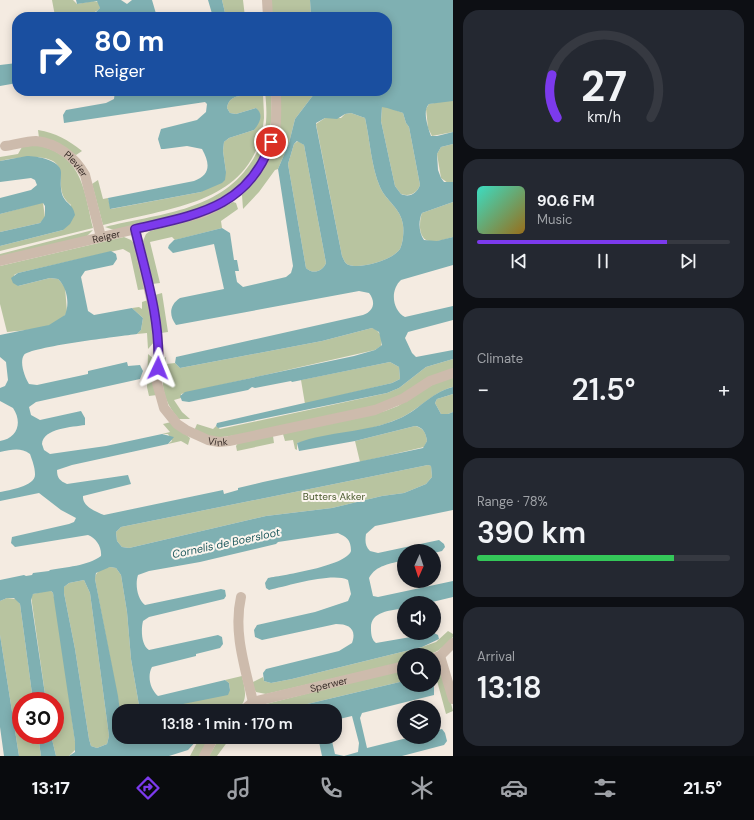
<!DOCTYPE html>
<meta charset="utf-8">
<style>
:root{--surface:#171b24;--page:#242831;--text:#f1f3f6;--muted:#9ea1a6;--line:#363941;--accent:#7c3aed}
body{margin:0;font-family:"DM Sans",sans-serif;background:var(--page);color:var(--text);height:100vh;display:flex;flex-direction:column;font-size:15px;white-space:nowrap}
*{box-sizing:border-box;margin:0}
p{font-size:13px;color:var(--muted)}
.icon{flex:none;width:22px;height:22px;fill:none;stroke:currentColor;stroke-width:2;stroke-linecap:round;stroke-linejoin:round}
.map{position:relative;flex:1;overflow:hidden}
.details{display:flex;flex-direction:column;gap:10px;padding:10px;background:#0d0f14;width:301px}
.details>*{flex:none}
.top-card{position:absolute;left:12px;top:12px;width:380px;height:84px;border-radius:16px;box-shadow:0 2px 10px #0003;background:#1a4fa0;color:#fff;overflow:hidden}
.needle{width:26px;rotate:183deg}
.tools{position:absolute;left:397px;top:544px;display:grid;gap:8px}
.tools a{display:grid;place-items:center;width:44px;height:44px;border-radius:50%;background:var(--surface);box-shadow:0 2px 10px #0003;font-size:20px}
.speed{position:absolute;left:12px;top:692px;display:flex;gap:8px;font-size:20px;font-weight:700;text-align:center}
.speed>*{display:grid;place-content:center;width:52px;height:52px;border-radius:50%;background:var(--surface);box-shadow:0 2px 10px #0003;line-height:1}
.speed .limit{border:6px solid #d22;background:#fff;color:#111}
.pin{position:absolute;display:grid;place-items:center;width:34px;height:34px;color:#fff;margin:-17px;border:2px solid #fff;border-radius:50%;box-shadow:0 1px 4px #0007}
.me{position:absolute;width:44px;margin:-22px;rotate:2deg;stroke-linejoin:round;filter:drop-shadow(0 0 3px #0008)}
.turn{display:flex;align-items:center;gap:14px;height:84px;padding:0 16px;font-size:18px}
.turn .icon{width:52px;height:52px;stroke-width:2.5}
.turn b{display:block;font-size:28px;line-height:34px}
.big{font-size:30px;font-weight:600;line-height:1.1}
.details .tile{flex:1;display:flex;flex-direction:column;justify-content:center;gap:6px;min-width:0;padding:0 14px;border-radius:16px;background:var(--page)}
.details .dial{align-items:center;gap:0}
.dial svg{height:104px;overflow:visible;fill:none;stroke:var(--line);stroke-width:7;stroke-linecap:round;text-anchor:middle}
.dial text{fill:var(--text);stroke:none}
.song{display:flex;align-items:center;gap:12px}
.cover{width:48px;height:48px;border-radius:6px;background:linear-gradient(135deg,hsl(170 70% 55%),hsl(40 70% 35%))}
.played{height:4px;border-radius:2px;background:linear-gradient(90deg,var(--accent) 75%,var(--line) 75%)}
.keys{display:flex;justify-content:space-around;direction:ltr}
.heat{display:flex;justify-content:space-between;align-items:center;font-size:22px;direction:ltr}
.charge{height:6px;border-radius:3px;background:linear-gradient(90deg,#34c759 78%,var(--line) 0)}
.trip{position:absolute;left:112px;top:704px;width:230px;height:40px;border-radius:16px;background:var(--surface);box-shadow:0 2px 10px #0003;font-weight:600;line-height:40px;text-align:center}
.dock{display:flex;height:64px;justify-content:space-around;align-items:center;background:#090b0e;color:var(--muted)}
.dock .icon{width:28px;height:28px}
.dock .on{color:var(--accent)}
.dock b{font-size:18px;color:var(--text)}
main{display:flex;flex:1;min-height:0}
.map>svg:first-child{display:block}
.green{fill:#b8c4a0}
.water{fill:#7fb0b2;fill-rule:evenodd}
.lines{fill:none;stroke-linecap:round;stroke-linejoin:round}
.minor{stroke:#cdbbac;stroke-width:10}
.route-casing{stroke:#51269a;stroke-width:10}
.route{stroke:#7c3aed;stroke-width:7}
.labels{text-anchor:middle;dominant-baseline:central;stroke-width:4;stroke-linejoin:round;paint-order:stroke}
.street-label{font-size:10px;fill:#3b302b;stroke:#fbf5ee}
.park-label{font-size:10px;fill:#4a5a2e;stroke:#fbf5ee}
.water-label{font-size:11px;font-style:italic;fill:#1f5a5e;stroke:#fbf5ee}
</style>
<main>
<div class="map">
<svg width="453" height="756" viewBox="0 0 453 756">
<rect width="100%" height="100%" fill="#f4ebe1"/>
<path class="green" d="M52,0H73L77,4L93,1L99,2L100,8C91,19 62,17 49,17L55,16Z
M222,0H243L245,17H226Z
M271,0H310L311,17H272Z
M256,91H263C263,100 264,109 264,118C256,205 169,207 103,225L92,184L98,180L103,199L108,198L111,209L201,192L226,172L223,151L224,142L229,138L254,130L260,114L256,108L236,114L230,113L227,108C230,91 246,99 256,91Z
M265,91H271C271,103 273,116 270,127C256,207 179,215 114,230L105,227C156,214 218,212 250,164C258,152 265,137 266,122C267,112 266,101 265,91Z
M280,91H314V94L295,119L289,143L278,169L275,170L259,192L243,209L242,195L260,175Z
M445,101H453V132L432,136L428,128L426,109L429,104Z
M382,107H388L403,113L406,123L409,127L420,185C417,193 410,197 401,194L395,186L381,121Z
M351,113L365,118C370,140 371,166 380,187C386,201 401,208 403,225C404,232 403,243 400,249C393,260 361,269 349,265C345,264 344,260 342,256L316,124L325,118H341L345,114Z
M38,130C56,133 68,140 82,151L76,155L39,138Z
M298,141L304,145L326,263C323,271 313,275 306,268L288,164L294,144Z
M453,144V182L448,183L441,178L437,154L441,147Z
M36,145C82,154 84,189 93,228L0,251V246L63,230L71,205C58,195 62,185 60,171C57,150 13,158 0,161V157L18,154L22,147Z
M233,202L236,203L238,209L221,221L222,228L175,240L172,237L150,242L160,283L152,284L143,241L146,234L150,231L207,216Z
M453,202V237C439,241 422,248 420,228C420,222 420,218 422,213Z
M40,203H43L45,217L40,223L0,232V214Z
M93,230L86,237L0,257V254Z
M124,237L131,240L135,244L146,289L138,290L130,253L123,249L18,273L14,275L18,286L50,278L58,279L65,287L67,312C57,330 24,330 7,332L0,304V266Z
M162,293L168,332L161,333L155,295Z
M148,300L155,341L148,349L147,333L137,334L141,330L143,318L132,308L139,307L142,309V302Z
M372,328C380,330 383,339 381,346L375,350L181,394V398L174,400L182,412L190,419H179C161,399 162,384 163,359L166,357V364L175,363L180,368L322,341Z
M148,354L155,360L157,395L149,396L147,387Z
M453,359V369L389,403L246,434L214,438L194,431L197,424L213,429L216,426L220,429L387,393L399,388L426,367Z
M390,362L399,367L400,379L392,383L305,404L301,380Z
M453,376V387C432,392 418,411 398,419C368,432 329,436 297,443V450L295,449L293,440L285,441L283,434L385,411L398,406L423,389Z
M453,394V412L448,414H441L435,403L437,399Z
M171,422L190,438L188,445L181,441L168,444L172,441L168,434H162L170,432L163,424Z
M415,426C423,428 426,432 427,441L424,447L360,462L355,441Z
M273,436L274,443L237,451L236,446L238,443Z
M428,465L431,466L432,477L426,484L404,493L382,496L332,508L266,516L129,548L122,547L117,541L116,532L121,527Z
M110,567L116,568L121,575L127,612L131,659L140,711H120L95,579C95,571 103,568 110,567Z
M84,580L90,593L109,736L107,744L97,748L91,746L89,739L75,649L64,593V587L69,583Z
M45,591H51L53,593L58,615L76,749L69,756H56L51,735H55V701H46L31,596L33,594Z
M7,598L16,599L20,604L33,701H21V735H38L41,756H19L0,635V601Z
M448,631L453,634V637C435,657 430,655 404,655V662L266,694L256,692L251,683L263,677L264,681L271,683L292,679L422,647L436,642Z
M434,665L440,668L443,673L453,711L446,714L436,677L434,676Z
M404,669V681L278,711H248L258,706Z
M242,676C245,690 249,701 236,711H159L163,708L230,690L229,683L225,680Z
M200,737H212L201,756H190Z
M220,737H231L217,756H209Z"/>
<path class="water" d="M76,0H121L127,4L132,0H152L157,17H75L96,12L100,8L97,1L77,4Z
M208,0H222L226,17H213Z
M310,0H453V101L429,104C422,111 428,127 431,136H437L453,132V144L441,147L437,154L438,170L441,178L444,182H453V202L422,213C418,221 419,233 424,240L437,241L453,237V265L401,280C390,290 392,310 405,317L453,306V320L408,332L405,338L412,353L416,357L453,350V359L426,367L399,388L387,393L218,428L216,426L217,423L392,383L400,379L399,367L390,362L292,382L291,381L255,388L252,387L248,390L189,402L182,401L180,396L185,392L354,356L375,350L382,345L379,332L372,328L322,341L180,368L175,363L176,357L363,315C374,311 376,302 369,293L359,291L176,325C169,316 169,305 180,298L224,289L214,244L173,253L168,248L169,245L174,240L222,228L230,233L234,260H237L239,271H235L237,282L243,287L286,277L291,273L293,266L278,169L289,143L295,119L314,94V91H387V17H311ZM382,107C389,108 396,111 403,113L406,123L409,127L420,185C417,193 410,198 401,194L395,186L381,121ZM351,113L365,118C370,140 371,166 380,187C386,201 401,208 403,225C404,232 403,243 400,249C393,260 361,269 349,265C345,264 344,260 342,256L316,125V123L325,118L337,119L345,114ZM297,141L304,145L326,263C323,271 313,275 306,268L288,164L294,144Z
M17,63V83L0,86V65Z
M115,91H129L137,94L155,91H256C246,99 230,91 227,108L230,113L236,114L256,108C264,114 260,123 254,130L229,138L224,142L223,151L226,172L225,180L222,183L201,192L110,209L108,198L194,181C211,175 210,163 202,149L187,146L164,149H161L158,139L161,129L197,120L206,112L207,104L205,102L64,123L63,115L66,110L106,103L114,99Z
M27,156C36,156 62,160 61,173C61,180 60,186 62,194C65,204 73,203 75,215L70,224L63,230L0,246V232L40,223L45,216V206L43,203L0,214V198L31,190L37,185L35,180L31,178L0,182V161Z
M111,251L116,254L117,259L113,265L85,271L81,277L88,311L94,315L132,308L143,318L141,330L137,334C122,336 29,347 24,355C19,362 25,378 29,384L37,385L88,374V371L127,362L128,366L140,365L143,371L140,379L36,402L29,407L31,415L40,420L81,411L85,418V425C73,427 43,428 42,444L44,450L50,454L106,446L162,434L174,437L168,444L72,465L57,470C57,478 60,481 67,484L128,475L131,484L83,496C82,506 96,512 104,515L223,490L224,494L238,490V488L263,482L423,448L427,441C426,433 423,427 415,426L355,441L299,451L297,443C329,431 366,433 398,419C419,411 429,393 453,387V394L437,399L435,403L441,414H448L453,412V510L375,526L366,534C365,541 365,546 370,551L378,553L439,540L444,544L445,547L442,551L434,553V551H404V560C390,564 376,565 369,578L373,596L378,597L453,581V597L428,603H404V608C390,611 370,611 371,629C371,635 372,640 376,643L434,633L438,635L439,639L422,647L292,679L271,683L264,681L263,673L266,669L339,651L352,643C357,629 349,624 336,624L262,640L255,637L254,630L257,625L315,612L348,601L351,594L348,580C332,572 288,586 269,590L266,588L265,583L268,578C284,575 346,566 351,551C351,539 346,537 338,533L278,542L276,544L200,562L149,571L138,575C135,584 137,599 145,605L221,589L225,590L226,596L224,599L149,617L143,621C141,629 141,645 149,650L218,635L222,637L223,644L220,648L196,654V656L152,667C147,676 150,689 158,696L225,680L229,683L230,690L228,695L163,708L159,711H140L131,659L127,612L121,575L116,568L110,567L96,573L95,579L118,696L120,711L119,737C128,737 133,744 142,737H200L188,750L169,756H69L75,752V742L53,593L51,591L33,594L31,600L46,701H33L20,604L14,598H7L0,601V580L24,575L26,576L32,575L33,573L49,571L50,570C65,567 88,566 101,556C102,547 96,538 88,535L15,547L11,543L12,537L69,524L74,522L76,518L61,510L39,493L0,501V492C9,490 36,486 35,474C35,467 32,460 30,454C20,447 12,450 0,452V441C17,438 23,423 13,408L0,401V388L5,386L8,380L6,362L0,357V335L49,325L65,315C70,304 67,287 58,279L50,278L18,286L13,283L11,278L18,273ZM428,465L431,466L432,477L426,484L404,493L382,496L332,508L266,516L129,548L122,547L117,541L116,532L121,527ZM84,580L90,593L109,736L107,744L97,748L91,746L89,739L75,649L64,593V587L69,583Z
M0,635L19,756H4L0,727Z
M404,681V685H434V683V695L362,713L360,718L367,748L411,737H434V731L442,729L445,733L447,741L444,745L402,756H322L318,737H331L335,754L344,756L358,752L359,743L352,716L335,720V711H278Z
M38,735H51L56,756H41Z"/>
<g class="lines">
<g class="minor">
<path d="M267,0L268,17"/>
<path id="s1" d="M5,146C14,145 26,141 36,141C57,143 75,157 85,175L101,237"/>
<path id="s2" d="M135,229L155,316L159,353L157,383L164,408L177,424L186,430L208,440L219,442L229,441L375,410L404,398L430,381L453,373"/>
<path id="s3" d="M0,261L200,214C236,199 267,171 275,131C277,118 276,104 276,91"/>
<path d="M241,597C233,632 245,667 253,702"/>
<path d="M440,656L453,699"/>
<path d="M434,658L440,656L453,643"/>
<path id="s4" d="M242,711L253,702L404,666"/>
<path d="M204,756L214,737"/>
</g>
</g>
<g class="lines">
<defs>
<path id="route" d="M158,368C161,321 146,275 135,229C195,215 249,208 271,142"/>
</defs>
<use href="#route" class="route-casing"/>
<use href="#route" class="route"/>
</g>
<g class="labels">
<g class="street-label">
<text stroke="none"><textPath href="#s1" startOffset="79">Plevier</textPath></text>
<text stroke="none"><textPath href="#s3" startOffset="109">Reiger</textPath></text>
<text stroke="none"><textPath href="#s2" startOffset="248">Vink</textPath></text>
<text stroke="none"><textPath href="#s4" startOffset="92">Sperwer</textPath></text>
</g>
<g class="park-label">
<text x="334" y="496">Butters Akker</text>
</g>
<g class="water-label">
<text transform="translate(226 543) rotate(-12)">Cornelis de Boersloot</text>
</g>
</g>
</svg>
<div class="tools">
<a><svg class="needle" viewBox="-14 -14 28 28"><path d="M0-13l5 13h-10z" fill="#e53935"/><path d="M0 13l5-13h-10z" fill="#9ea1a6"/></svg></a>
<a><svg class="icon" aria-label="sound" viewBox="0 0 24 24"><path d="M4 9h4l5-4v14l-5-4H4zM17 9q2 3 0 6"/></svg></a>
<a><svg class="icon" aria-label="search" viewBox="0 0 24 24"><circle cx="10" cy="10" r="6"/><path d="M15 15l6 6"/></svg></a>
<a><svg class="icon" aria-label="layers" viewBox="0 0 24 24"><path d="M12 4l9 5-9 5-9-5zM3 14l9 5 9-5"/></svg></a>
</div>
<div class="speed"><div class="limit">30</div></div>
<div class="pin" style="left:271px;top:142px;background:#d93025"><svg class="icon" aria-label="arrive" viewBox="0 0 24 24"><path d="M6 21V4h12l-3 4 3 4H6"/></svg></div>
<svg class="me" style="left:158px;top:368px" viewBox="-20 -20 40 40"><path d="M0-17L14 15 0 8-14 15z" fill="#7c3aed" stroke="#fff" stroke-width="4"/></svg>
<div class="trip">13:18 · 1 min · 170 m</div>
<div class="top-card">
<div class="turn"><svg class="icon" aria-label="right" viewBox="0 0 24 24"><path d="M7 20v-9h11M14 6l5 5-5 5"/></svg><div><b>80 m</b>Reiger</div></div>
</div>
</div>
<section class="details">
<div class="tile dial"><svg viewBox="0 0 100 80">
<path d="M14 69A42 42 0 1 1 86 69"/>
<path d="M14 69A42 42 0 0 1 10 36" stroke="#7c3aed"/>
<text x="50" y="56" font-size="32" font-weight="700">27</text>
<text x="50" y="72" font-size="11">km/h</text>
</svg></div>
<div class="tile">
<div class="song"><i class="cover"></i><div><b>90.6 FM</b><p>Music</p></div></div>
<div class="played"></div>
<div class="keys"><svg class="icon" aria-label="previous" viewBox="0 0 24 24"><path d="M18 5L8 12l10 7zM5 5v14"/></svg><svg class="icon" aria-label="pause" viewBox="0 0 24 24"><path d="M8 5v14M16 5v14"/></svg><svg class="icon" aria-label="next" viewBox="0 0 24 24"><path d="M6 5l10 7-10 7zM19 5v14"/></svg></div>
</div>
<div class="tile"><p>Climate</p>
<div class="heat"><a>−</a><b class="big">21.5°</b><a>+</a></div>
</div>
<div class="tile"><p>Range · 78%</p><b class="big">390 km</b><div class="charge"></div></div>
<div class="tile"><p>Arrival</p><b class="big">13:18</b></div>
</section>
</main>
<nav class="dock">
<b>13:17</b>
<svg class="icon on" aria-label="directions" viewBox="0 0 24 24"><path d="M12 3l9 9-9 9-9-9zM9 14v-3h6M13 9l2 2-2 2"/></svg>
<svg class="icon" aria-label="music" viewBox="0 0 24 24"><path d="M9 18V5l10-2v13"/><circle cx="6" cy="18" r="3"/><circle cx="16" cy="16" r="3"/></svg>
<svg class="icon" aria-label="phone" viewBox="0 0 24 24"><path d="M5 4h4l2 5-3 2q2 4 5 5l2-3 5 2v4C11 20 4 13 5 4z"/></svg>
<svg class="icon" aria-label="climate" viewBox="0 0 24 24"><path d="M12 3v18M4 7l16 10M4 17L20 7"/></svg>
<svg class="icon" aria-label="car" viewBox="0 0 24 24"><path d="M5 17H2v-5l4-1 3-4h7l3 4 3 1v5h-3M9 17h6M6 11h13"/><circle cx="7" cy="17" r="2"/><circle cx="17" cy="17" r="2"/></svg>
<svg class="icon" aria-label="filters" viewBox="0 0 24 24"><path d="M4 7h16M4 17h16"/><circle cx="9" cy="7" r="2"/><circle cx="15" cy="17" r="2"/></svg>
<b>21.5°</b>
</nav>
